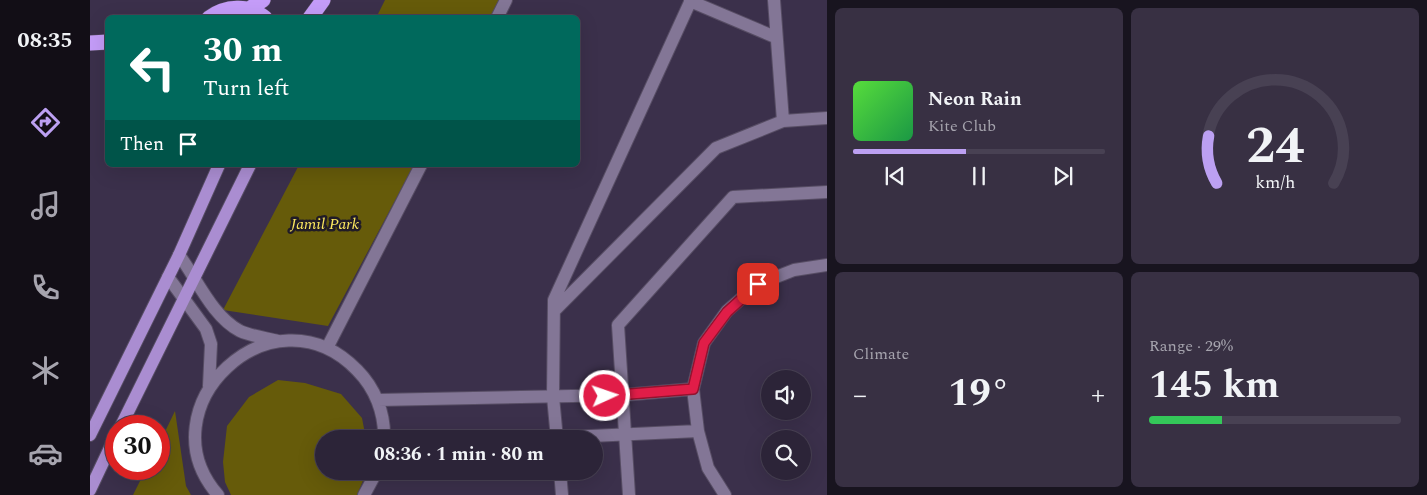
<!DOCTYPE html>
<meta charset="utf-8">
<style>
:root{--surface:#2c2438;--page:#383043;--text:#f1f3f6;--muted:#a6a4ae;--line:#484153;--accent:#bca0f2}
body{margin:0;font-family:Spectral,serif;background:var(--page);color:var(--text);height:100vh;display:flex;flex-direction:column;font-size:19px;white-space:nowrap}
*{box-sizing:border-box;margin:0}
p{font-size:16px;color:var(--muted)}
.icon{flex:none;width:28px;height:28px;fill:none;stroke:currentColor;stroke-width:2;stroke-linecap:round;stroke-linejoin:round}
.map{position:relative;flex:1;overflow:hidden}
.details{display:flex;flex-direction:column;gap:8px;padding:8px;background:#18141f;width:600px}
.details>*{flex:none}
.guide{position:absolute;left:15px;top:15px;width:475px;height:152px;border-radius:8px;box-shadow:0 5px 20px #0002,0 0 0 1px var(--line);background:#00695c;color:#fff;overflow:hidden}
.buttons{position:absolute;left:671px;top:370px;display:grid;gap:10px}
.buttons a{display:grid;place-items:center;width:50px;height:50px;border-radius:50%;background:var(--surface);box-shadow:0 5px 20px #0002,0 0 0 1px var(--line);font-size:25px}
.speed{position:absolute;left:15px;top:415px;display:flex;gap:10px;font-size:25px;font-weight:700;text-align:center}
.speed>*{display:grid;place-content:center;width:65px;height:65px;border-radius:50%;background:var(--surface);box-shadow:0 5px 20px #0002,0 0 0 1px var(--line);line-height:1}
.speed .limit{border:8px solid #d22;background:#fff;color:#111}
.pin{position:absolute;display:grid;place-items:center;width:42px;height:42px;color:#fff;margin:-21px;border-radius:10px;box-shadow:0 2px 8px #0006}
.me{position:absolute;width:55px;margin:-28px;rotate:87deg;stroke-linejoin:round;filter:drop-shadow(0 0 4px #0008)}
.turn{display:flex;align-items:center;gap:18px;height:105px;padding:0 15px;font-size:22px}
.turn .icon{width:65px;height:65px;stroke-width:2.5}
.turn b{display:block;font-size:35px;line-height:42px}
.then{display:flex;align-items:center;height:48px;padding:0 15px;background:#0003;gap:10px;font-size:19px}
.big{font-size:38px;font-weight:700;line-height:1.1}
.details .card{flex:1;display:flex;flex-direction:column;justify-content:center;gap:8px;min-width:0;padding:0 18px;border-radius:8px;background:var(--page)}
.details .dial{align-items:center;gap:0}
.dial svg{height:130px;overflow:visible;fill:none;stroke:var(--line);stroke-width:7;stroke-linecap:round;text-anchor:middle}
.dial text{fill:var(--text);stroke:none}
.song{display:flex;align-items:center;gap:15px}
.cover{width:60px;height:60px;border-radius:8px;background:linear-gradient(135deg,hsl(110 70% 55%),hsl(140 70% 35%))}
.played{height:5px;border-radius:2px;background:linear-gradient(90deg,var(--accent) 45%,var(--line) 45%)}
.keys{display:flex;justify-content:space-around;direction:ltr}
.heat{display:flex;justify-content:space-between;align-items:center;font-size:28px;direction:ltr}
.charge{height:8px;border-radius:4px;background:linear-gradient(90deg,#34c759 29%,var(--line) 0)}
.details .tiles{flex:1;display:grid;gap:8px;grid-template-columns:repeat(2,1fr)}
.trip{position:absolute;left:225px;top:430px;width:288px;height:50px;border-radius:25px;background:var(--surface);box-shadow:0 5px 20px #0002,0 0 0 1px var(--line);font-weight:700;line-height:50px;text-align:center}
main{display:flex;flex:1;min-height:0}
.tab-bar{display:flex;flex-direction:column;width:90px;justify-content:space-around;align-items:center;background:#120e16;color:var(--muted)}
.tab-bar .icon{width:35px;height:35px}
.tab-bar .active{color:var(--accent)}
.tab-bar b{font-size:22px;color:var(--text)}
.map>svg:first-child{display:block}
.green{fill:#665b0a}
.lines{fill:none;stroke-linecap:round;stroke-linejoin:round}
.minor-casing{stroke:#574d64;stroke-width:14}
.major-casing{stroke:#574d64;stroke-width:14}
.highway-casing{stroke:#574d64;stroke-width:16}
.minor{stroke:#837696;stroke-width:12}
.major{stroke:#aa8dd1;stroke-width:12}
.highway{stroke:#c49cf8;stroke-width:15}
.route-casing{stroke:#92132f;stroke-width:12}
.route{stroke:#e11d48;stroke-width:9}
.labels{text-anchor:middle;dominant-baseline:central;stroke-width:5;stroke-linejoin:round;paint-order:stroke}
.park-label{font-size:16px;font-style:italic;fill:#fbe75e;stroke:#201b27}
</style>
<main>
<nav class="tab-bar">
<b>08:35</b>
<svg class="icon active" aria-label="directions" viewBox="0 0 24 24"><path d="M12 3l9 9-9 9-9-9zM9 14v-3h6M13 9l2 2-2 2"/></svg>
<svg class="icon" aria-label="music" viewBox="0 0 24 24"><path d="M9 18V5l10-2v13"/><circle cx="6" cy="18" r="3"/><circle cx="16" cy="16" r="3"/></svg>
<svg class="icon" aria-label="phone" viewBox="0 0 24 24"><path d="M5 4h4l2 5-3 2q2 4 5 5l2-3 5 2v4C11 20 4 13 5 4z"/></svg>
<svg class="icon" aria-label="climate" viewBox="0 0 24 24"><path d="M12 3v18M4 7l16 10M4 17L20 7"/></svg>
<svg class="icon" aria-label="car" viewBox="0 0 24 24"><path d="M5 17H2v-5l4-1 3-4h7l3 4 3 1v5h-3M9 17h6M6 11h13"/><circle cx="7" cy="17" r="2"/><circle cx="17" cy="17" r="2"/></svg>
</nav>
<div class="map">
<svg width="737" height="495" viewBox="0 0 737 495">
<rect width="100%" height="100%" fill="#3b304b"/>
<path class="green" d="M295,0H412L403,17L286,18Z
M209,165H324L238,326L133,310Z
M188,380L215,383L251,394L272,418L276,439H234V471H277L267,495H141L135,482L133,462L137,426L159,397Z
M85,411L96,486L101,495H43L56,469H69V444Z"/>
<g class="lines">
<defs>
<path id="minor" d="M684,0L693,121
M600,1L685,37
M407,18L416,0
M89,255C107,279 122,316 150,331C161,336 176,338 188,341
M78,277L116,329L121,344L119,386
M464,311L626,148L693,121L737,118
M237,348L331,165
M288,400L533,395L603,389
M437,439L608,431
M467,439L463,397L464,300L601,0
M470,471L472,495
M128,495C52,408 182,283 267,370C285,388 295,413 294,439
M274,495L287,471
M539,495L528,325L643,197L737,192
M635,495L618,468L608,431L603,389L614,343L637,311L668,284L704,270L737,265"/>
<path id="major" d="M31,426L160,165
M0,435L89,255L129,165
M0,490L26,435"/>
<path id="highway" d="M159,9L173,0
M119,18C135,6 159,4 175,18
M220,18L233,0
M0,43L18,42"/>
</defs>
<use href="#minor" class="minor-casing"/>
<use href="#major" class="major-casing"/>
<use href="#highway" class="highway-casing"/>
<use href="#minor" class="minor"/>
<use href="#major" class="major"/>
<use href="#highway" class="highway"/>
</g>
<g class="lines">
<defs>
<path id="route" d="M515,396L603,389L614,343L637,312L668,284"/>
</defs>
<use href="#route" class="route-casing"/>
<use href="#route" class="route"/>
</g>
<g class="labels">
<g class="park-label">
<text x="235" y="224">Jamil Park</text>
</g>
</g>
</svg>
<div class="buttons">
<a><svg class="icon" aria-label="sound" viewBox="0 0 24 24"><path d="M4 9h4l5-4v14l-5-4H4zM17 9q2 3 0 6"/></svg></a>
<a><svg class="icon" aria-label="search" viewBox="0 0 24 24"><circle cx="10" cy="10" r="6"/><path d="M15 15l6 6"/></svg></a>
</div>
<div class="speed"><div class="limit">30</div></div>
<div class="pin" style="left:668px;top:284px;background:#d93025"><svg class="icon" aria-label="arrive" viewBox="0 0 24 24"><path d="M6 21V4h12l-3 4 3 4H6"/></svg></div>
<svg class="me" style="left:515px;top:396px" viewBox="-20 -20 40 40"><circle r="17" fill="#e11d48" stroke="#fff" stroke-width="3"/><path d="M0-11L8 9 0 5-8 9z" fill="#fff"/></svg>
<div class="trip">08:36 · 1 min · 80 m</div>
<div class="guide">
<div class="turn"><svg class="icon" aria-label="left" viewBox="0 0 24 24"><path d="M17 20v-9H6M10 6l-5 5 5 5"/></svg><div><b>30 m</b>Turn left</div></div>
<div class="then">Then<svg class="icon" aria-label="arrive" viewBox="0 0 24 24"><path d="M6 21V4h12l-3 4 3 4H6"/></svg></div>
</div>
</div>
<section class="details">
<div class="tiles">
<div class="card">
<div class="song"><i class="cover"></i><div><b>Neon Rain</b><p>Kite Club</p></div></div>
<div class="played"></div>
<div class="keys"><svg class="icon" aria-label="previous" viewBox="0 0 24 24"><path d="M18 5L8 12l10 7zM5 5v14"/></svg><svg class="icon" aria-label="pause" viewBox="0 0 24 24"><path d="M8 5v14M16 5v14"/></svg><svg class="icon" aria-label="next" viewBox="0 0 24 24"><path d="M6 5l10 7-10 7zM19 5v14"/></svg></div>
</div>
<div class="card dial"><svg viewBox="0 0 100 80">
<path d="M14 69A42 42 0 1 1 86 69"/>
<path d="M14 69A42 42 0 0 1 9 40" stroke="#bca0f2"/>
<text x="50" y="56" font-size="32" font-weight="700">24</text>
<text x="50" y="72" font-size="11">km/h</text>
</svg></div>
<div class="card"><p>Climate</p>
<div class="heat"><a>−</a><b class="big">19°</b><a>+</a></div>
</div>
<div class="card"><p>Range · 29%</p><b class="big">145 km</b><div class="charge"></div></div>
</div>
</section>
</main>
